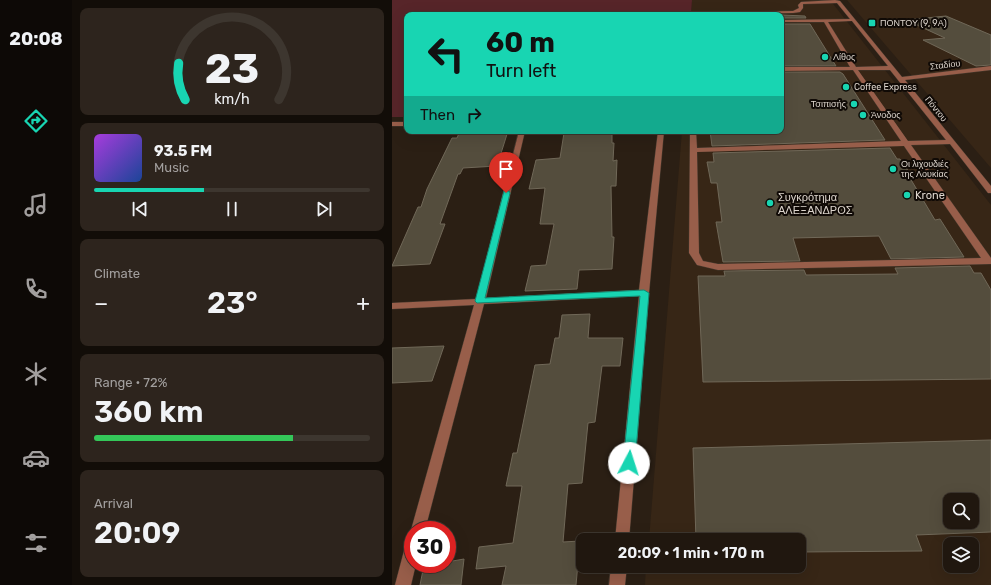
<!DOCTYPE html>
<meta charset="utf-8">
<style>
:root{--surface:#20170f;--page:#2d241d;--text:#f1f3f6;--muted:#a29f9e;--line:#3d362f;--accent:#18d5b2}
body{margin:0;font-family:Rubik,sans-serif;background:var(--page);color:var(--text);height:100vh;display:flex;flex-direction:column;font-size:15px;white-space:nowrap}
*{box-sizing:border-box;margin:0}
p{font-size:13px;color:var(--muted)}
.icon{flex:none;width:22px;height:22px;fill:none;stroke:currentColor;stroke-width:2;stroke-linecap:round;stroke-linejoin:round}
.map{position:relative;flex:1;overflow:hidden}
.side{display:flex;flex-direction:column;gap:8px;padding:8px;background:#120d08;width:320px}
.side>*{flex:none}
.top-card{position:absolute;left:12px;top:12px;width:380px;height:122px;border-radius:8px;box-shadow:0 4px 16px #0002,0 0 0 1px var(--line);background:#18d5b2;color:#111;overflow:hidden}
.tools{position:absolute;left:551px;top:493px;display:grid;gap:8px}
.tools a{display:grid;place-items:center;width:36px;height:36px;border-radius:8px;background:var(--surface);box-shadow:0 4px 16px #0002,0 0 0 1px var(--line);font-size:20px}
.speed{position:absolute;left:12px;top:521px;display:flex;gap:8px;font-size:20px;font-weight:700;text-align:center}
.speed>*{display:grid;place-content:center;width:52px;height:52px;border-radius:50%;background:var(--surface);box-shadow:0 4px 16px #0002,0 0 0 1px var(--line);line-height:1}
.speed .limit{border:6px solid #d22;background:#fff;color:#111}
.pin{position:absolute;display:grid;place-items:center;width:34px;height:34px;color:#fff;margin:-41px -17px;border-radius:50% 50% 50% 0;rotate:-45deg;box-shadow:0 0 4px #0007}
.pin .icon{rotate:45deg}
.me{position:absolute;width:44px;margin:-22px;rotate:5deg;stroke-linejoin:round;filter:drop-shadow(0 0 3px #0008)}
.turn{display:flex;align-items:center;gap:14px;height:84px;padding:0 16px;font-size:18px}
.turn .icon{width:52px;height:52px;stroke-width:2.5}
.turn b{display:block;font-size:28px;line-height:34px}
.then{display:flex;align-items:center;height:38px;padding:0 16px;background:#0003;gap:8px;font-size:15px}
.big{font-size:30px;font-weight:600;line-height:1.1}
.side .widget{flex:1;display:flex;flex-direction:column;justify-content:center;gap:6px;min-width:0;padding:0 14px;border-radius:8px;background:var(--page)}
.side .dial{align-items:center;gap:0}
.dial svg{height:104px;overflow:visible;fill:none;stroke:var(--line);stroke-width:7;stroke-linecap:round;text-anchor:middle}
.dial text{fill:var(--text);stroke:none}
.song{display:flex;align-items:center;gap:12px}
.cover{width:48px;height:48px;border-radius:6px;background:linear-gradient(135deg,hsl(280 70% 55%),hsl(220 70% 35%))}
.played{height:4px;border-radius:2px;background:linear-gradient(90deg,var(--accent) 40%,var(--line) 40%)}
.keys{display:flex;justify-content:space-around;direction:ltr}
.heat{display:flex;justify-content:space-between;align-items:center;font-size:22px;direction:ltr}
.charge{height:6px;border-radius:3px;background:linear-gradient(90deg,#34c759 72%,var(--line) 0)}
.trip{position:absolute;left:184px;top:533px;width:230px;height:40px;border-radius:8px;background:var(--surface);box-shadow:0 4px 16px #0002,0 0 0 1px var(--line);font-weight:600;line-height:40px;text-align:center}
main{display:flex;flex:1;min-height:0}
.dock{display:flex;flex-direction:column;width:72px;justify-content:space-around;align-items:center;background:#0d0906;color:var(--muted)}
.dock .icon{width:28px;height:28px}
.dock .on{color:var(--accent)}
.dock b{font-size:18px;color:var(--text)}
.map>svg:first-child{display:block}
.built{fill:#372616;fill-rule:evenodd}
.green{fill:#572529}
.building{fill:#544d3d;stroke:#706858;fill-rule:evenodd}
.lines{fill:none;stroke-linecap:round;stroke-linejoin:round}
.minor-casing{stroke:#44392e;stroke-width:1}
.minor{fill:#985e4a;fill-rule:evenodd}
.route{fill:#18d5b2;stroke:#108a74}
.poi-dot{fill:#18d5b2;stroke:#100a06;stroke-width:1.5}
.labels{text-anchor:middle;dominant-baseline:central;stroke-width:4;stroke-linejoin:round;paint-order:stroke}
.far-poi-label{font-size:9px;fill:#ded6ce;stroke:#100a06;text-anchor:start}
.far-street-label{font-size:9px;fill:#ded6ce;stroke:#100a06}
.poi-label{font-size:11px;fill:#ded6ce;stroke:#100a06;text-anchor:start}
</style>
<main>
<nav class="dock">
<b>20:08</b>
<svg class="icon on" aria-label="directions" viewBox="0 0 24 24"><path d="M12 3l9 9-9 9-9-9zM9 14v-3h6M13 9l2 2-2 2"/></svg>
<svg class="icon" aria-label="music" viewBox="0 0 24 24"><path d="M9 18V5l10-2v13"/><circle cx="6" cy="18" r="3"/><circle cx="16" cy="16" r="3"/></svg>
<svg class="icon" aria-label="phone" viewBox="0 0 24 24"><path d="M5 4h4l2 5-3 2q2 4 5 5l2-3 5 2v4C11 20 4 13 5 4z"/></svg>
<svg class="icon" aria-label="climate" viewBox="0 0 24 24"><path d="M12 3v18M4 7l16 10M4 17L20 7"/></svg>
<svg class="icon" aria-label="car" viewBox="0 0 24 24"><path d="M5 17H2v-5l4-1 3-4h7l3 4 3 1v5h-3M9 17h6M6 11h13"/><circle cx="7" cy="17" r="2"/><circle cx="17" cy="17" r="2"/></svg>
<svg class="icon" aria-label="filters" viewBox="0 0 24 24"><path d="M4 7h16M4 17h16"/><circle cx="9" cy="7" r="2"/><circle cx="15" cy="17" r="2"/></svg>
</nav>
<section class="side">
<div class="widget dial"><svg viewBox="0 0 100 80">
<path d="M14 69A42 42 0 1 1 86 69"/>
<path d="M14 69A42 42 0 0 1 9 41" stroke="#18d5b2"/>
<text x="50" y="56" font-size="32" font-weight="700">23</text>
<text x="50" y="72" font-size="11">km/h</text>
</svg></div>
<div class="widget">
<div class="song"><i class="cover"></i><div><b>93.5 FM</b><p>Music</p></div></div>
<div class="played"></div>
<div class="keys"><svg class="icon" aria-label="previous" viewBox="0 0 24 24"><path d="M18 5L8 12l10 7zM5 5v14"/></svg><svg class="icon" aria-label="pause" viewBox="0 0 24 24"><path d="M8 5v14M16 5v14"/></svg><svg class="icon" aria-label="next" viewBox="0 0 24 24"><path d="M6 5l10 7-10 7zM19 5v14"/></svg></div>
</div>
<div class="widget"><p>Climate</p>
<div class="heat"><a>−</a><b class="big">23°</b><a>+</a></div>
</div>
<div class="widget"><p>Range · 72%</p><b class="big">360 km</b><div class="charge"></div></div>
<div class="widget"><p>Arrival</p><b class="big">20:09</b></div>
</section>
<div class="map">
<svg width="599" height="585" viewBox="0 0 599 585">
<rect width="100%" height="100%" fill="#2b1f14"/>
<path class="built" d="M300,0H438L599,205V585H253L254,566H407V540H257L290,131H389V15H299ZM558,500H580V522H558ZM558,544H580V566H558Z
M455,0H599V168Z"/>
<path class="green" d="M0,0H300L299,15H15V117H0Z"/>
<path class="building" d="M389,15L413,16L414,18H389Z
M554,16L599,35V65L584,66L531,40L553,38L514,20Z
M389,24H418L444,66H389Z
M389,72H448L451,74L493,140L320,146L318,131H389Z
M68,131H116L105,166L71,168L68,174H66L48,224H53L38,264L0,266L26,207H29L35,189L60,138H65Z
M220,131V143H222L221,161L225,160L224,186H219L220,237H222L220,269L187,270L185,289L133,291L139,266L154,265L162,224H148L153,188L137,189L144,160L168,158L172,133Z
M498,148L505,159H508L521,178H518L543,220L548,219L572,257L499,259L487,236L401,238L408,261L331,262L324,222H330L325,183H319L315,162H322L321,153Z
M578,266L582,273H589L599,290V379L311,382L306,276H333L332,271L412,270L414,275L506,274L503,268Z
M198,314L196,338H231L228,366H210L203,422L196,423L190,483L176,484L171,542L188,541L184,585H110L114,566L84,569L87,547L121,543L130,486H114L121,453H125L143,365L158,364L163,338H167L170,315Z
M52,346L40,381L0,383V348Z
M599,440V532L524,535L530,551L407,552V540H304L301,448ZM558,500H580V522H558Z
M72,559L69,585H28L32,565L55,564V562Z"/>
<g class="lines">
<defs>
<path id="minor" d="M443,0L448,1L510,77L599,66V70L513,80L599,186V193H596L558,144L519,145L599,258V264L326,270L305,265L297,253L298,131H304L305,148L509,141L461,70L389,71V67H458L432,22H389V20L458,19L445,3L411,4V8L408,12L401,13L329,14L327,13L329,12L401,11L407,8L406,5L409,2ZM460,21L496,66L464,67L436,22ZM466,70H498L554,140L516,141ZM512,146L589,258L326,264L311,261L307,253L305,152Z
M0,122H15V126H0Z
M127,131H133L94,298L247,290L266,131H272L257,293L237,540H223L247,296L92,304L33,530H21V535L19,530L82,305L0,309V303L84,299Z
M21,540V564H24L19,585H3L13,547L16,542Z
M219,566H235L233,585H217Z"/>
</defs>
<use href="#minor" class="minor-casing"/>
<use href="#minor" class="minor"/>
</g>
<path class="route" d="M112,191H117L118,193L93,298L252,290L257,293L243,463L241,466L237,468L232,466L231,463L248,296L85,303L83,301Z"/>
<g class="poi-dot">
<rect x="476" y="19" width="8" height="8" rx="2"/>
<circle cx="433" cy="57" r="4"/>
<circle cx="454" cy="87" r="4"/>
<circle cx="462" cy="104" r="4"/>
<circle cx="471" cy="115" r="4"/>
<circle cx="501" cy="169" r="4"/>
<circle cx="515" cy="195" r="4"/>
<circle cx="378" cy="203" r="4"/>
</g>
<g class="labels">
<g class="far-poi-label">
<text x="488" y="23">ΠΟΝΤΟΥ (9, 9Α)</text>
<text x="441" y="57">Λίθος</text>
<text x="462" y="87">Coffee Express</text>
<text x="454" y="104" text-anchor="end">Τσιπισής</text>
<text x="479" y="115">Άνοδος</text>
<text x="509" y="164">Οι λιχουδιές<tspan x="509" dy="10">της Λουκίας</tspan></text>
</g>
<g class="far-street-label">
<text transform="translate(553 65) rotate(-7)">Σταδίου</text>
<text transform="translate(544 109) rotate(51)">Πόντου</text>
</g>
<g class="poi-label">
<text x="523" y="195">Krone</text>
<text x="386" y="197">Συγκρότημα<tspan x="386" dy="13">ΑΛΕΞΑΝΔΡΟΣ</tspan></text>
</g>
</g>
</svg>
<div class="tools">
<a><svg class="icon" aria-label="search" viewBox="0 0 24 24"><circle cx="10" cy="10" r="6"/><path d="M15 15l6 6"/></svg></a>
<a><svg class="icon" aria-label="layers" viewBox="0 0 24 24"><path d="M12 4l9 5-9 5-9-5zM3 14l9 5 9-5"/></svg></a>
</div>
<div class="speed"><div class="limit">30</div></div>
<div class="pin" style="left:114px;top:193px;background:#d93025"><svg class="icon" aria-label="arrive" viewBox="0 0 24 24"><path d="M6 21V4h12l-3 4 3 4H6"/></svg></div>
<svg class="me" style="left:237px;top:463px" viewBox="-20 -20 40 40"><circle r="19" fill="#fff"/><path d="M0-13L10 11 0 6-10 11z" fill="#18d5b2"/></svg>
<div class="trip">20:09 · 1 min · 170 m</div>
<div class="top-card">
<div class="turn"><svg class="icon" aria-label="left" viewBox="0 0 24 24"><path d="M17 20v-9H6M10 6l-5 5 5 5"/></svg><div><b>60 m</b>Turn left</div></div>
<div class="then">Then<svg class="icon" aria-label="right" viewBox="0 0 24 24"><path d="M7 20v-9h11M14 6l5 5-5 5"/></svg></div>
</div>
</div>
</main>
